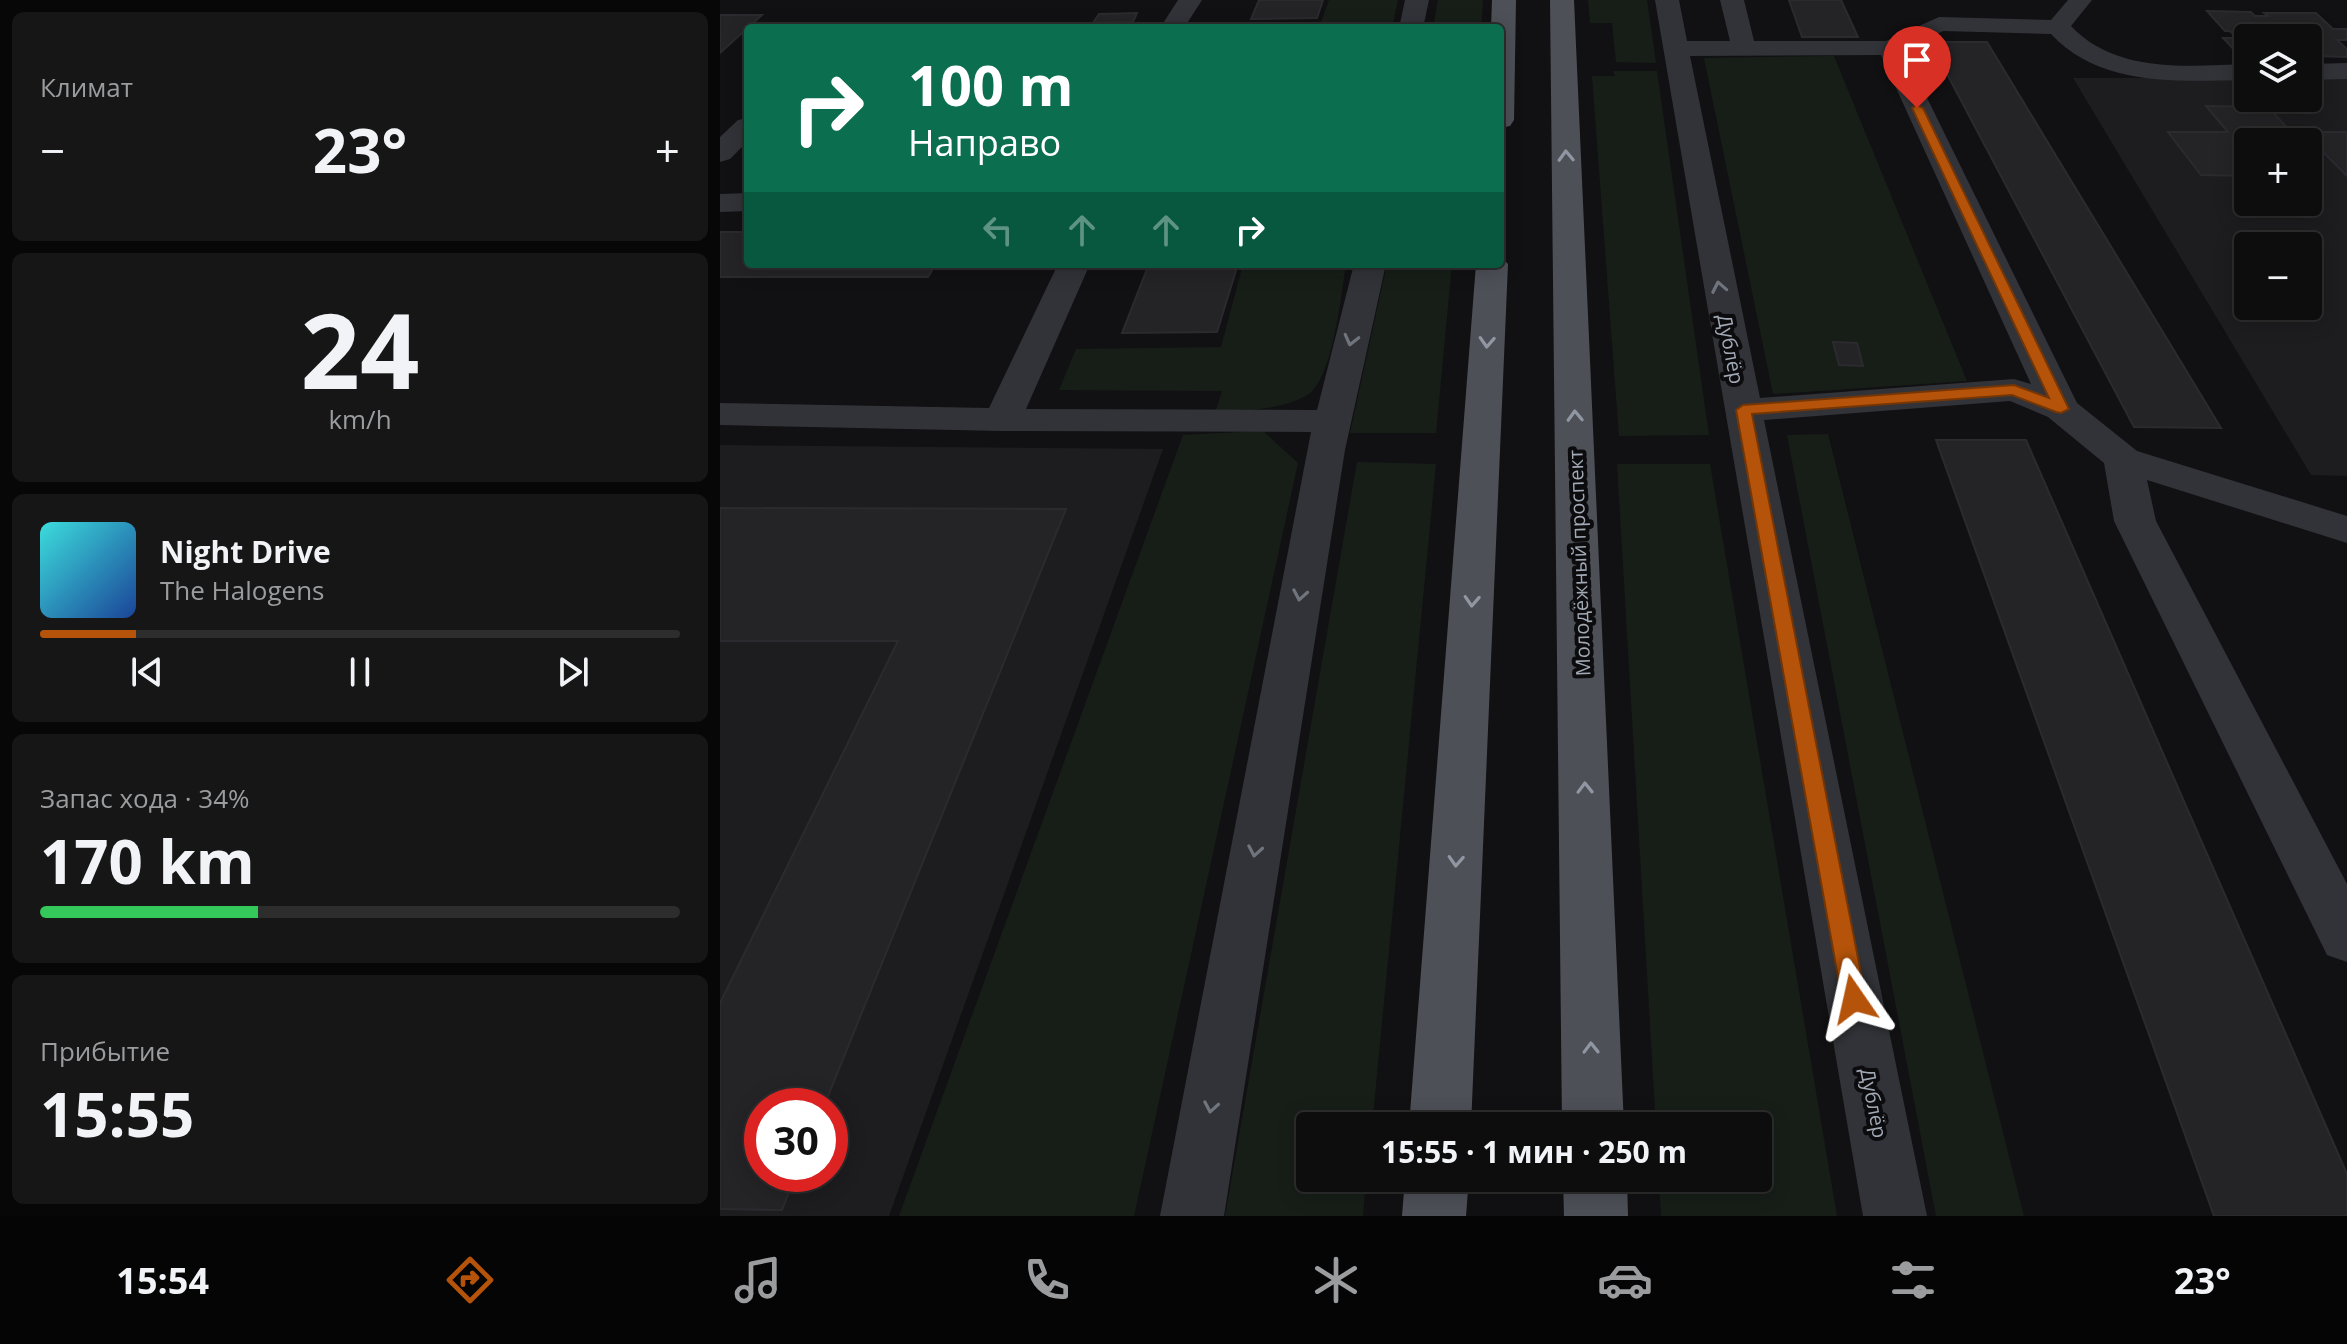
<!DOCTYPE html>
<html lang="ru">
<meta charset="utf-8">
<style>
:root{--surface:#0d0d0e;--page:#161617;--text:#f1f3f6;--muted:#9a9c9e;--line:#2d2d2e;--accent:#b45309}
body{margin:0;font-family:"Open Sans",sans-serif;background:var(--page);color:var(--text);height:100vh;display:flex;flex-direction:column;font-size:30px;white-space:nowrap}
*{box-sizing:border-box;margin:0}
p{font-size:26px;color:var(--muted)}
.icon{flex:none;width:44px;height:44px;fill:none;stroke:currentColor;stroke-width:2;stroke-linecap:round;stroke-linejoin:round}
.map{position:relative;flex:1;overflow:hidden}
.side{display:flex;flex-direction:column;gap:12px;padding:12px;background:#070708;width:720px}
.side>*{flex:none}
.top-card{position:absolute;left:24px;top:24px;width:760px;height:244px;border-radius:8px;box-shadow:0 4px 20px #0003,0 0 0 2px var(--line);background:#0b6e4f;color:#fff;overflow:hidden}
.controls{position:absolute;left:1514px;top:24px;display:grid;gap:16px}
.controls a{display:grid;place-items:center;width:88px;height:88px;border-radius:8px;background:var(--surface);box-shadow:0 4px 20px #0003,0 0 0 2px var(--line);font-size:40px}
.speed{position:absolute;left:24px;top:1088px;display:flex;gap:16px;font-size:40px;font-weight:700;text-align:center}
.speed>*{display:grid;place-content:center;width:104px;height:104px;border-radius:50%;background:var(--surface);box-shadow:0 4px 20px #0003,0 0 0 2px var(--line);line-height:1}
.speed .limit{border:12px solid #d22;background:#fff;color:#111}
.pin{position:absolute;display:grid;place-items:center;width:68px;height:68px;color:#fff;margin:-82px -34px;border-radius:50% 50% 50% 0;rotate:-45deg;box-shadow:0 0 8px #0007}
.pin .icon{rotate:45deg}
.me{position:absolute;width:88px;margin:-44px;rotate:349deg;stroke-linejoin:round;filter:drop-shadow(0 0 6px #0008)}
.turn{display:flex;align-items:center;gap:28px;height:168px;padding:0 32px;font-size:36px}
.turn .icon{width:104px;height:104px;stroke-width:2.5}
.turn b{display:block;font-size:56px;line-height:68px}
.lanes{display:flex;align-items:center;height:76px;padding:0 32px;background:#0003;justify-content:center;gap:40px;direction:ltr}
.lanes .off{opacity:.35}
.big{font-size:60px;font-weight:700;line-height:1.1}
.side .widget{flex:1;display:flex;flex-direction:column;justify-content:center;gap:12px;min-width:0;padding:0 28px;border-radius:12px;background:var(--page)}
.side .dial{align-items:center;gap:0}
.dial b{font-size:104px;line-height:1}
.song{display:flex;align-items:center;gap:24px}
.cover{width:96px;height:96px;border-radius:12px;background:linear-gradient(135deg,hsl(180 70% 55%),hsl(220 70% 35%))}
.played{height:8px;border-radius:4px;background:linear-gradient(90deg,var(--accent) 15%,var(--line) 15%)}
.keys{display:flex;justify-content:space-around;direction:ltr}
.heat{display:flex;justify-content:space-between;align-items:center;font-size:44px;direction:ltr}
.charge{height:12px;border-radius:6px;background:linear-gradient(90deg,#34c759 34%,var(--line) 0)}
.trip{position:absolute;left:576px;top:1112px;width:476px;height:80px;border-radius:8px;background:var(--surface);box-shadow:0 4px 20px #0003,0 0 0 2px var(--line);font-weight:700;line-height:80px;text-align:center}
.tabs{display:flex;height:128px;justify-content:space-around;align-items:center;background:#050506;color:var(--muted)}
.tabs .icon{width:56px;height:56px}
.tabs .on{color:var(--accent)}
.tabs b{font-size:36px;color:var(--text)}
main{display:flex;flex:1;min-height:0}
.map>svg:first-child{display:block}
.built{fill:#1d1d20;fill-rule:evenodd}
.green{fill:#171e18}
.building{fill:#242427;stroke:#2b2b2f;stroke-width:2}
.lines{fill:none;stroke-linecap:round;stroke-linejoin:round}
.minor{fill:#323338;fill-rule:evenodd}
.major{fill:#4e5058;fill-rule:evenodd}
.oneway{stroke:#9097a2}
.oneway2{stroke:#6f747d}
.route{fill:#b45309;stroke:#753606;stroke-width:2}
.labels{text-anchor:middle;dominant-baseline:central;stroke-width:8;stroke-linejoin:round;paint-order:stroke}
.street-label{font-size:20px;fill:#a1a9b5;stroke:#0c0c0e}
</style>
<main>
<section class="side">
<div class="widget"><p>Климат</p>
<div class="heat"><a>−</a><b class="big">23°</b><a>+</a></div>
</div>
<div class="widget dial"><b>24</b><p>km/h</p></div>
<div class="widget">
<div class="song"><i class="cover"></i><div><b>Night Drive</b><p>The Halogens</p></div></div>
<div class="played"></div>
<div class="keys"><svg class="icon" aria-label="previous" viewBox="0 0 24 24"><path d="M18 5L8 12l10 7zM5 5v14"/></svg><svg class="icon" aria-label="pause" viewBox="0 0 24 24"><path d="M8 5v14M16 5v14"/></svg><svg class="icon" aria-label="next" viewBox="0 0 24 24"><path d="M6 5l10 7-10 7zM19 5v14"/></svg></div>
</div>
<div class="widget"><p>Запас хода · 34%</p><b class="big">170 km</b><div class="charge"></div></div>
<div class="widget"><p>Прибытие</p><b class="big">15:55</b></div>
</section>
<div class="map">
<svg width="1627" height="1216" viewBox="0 0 1627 1216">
<rect width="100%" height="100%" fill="#111113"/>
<path class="built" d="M1353,78H1528V98H1588V78H1627V476L1591,475ZM1528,142H1588V202H1528ZM1528,246H1588V306H1528Z
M0,445L443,449L169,1216H0ZM42,1106H110V1174H42Z"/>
<path class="green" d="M609,0H678L672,28H599Z
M718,0H763L761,28H713Z
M868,0H927L936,63L896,62L892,23H870Z
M1114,56L1247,381L1053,394L984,58Z
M893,71H937L989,435L899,436L872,76H895Z
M523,264H626C621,294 613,382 586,396C557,411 527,410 496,410L502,391L339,390L356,349L501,347Z
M667,264H732L716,433H630Z
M543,431L578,463L414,1216H179L463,435Z
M1108,434L1304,1216H1216L1067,435Z
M637,462L716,464L652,1126H590V1178H646L643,1216H505Z
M897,464H990L1117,1216H941L939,1178H1038V1126H936Z"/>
<path class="building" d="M539,0H603L597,18L531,19Z
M1069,0H1121L1138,37H1082Z
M1487,11L1531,12L1535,16H1548L1544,13H1596L1613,29H1627V40H1617L1627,49V57L1596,56L1588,52V38H1528V54H1518L1503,38H1517L1510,31H1505Z
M417,13L413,22L373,23L379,14Z
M0,15H42L0,53Z
M1210,42H1267L1501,428L1414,427Z
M1486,106L1548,107L1571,132H1627V176L1598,147H1588V142H1528L1525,147L1528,176L1481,175L1448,132H1508Z
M0,232H28V264H216L208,277H0Z
M429,264H518L497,332L402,333Z
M1113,342L1137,343L1143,366L1119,365Z
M1216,440H1306L1627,1174V1216H1494Z
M0,508L346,509L104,1106H42V1174H76L62,1210L0,1209V1003L178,641H0Z"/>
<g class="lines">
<path class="minor" d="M458,0H482L464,28H440Z
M685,0H709L703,28H679Z
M935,0H959L967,41H1010L1000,0H1024L1034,41H1166L1219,17L1331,20L1348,0H1372L1351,26C1396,74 1468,66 1528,64V80C1460,81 1381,88 1331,34L1223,31L1184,51L1357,403L1417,451L1627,516V543L1427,480L1436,521L1627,884V962L1607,955L1394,521L1384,463L1328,417L1290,401L1044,420L1207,1216H1143ZM1161,55L1311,384L1294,379L1040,398L970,56Z
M1627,63V79L1588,80V64Z
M28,118V141L10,159L0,162V137L18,120Z
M28,193V211L0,212V194Z
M338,264H370L306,409L597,410L634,264H666L625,450L504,1216H440L591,432L282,431L0,425V403L269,408Z"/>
<path class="major" d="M772,0H796L794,120L790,126L780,128V28H771Z
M830,0H854L904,1126H842Z
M780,256L788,264L751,1126H689L756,264H780Z
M685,1178H749L746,1216H682Z
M843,1178H907L908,1216H844Z"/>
</g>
<defs><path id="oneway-chevron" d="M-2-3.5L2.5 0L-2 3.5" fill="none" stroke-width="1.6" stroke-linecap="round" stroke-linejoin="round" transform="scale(2)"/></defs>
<g class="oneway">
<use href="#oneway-chevron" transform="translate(846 156) rotate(-92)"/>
<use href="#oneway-chevron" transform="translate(767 342) rotate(93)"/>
<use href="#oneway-chevron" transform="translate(855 416) rotate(-92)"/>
<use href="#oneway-chevron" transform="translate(752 601) rotate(93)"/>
<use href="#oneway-chevron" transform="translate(865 788) rotate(-91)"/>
<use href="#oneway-chevron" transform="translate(736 861) rotate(93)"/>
<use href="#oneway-chevron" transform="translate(871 1048) rotate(-91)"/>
</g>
<g class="oneway2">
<use href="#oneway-chevron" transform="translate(999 287) rotate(-101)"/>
<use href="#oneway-chevron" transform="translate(631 340) rotate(104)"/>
<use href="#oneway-chevron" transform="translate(580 595) rotate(100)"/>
<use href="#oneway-chevron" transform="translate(535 851) rotate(100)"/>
<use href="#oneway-chevron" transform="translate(491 1107) rotate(100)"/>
</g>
<path class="route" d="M1197,105L1203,108L1349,409L1341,413L1336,412L1292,395L1032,414L1146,999L1142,1007L1134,1010L1126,1007L1122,999L1016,410L1023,405L1294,385L1329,398L1192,108Z"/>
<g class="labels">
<g class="street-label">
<text transform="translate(1011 349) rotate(79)">Дублёр</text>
<text transform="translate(859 563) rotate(-92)">Молодёжный проспект</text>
<text transform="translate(1154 1103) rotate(79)">Дублёр</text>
</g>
</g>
</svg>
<div class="controls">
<a><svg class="icon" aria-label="layers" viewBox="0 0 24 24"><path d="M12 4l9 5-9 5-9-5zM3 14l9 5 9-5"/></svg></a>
<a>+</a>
<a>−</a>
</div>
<div class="speed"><div class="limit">30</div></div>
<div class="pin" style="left:1197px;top:108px;background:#d93025"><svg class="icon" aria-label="arrive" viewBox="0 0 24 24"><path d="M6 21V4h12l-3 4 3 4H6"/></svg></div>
<svg class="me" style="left:1134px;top:999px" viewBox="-20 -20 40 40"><path d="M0-17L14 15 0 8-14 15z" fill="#b45309" stroke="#fff" stroke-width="4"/></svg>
<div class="trip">15:55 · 1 мин · 250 m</div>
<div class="top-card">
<div class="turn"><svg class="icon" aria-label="right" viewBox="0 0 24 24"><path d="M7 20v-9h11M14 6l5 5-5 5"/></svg><div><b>100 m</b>Направо</div></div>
<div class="lanes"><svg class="icon off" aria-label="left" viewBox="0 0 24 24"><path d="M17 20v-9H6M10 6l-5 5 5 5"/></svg><svg class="icon off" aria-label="ahead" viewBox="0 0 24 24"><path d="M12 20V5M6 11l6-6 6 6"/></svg><svg class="icon off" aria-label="ahead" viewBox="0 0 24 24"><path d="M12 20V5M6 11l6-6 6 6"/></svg><svg class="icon" aria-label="right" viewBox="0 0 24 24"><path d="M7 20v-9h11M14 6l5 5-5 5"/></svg></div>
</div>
</div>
</main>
<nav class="tabs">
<b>15:54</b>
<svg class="icon on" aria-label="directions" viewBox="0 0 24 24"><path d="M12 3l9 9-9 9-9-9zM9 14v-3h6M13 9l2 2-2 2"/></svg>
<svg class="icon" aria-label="music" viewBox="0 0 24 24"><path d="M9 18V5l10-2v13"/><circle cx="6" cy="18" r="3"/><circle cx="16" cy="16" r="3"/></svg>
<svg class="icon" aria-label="phone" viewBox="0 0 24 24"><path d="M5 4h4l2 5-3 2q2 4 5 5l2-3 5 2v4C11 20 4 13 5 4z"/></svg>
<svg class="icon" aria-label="climate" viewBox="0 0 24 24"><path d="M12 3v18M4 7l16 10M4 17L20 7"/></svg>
<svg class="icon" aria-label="car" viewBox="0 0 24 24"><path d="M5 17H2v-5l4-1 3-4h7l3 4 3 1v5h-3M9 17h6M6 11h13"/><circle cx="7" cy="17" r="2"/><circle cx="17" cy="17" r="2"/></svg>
<svg class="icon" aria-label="filters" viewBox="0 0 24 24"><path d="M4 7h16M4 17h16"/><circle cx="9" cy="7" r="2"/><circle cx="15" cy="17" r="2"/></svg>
<b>23°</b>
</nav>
